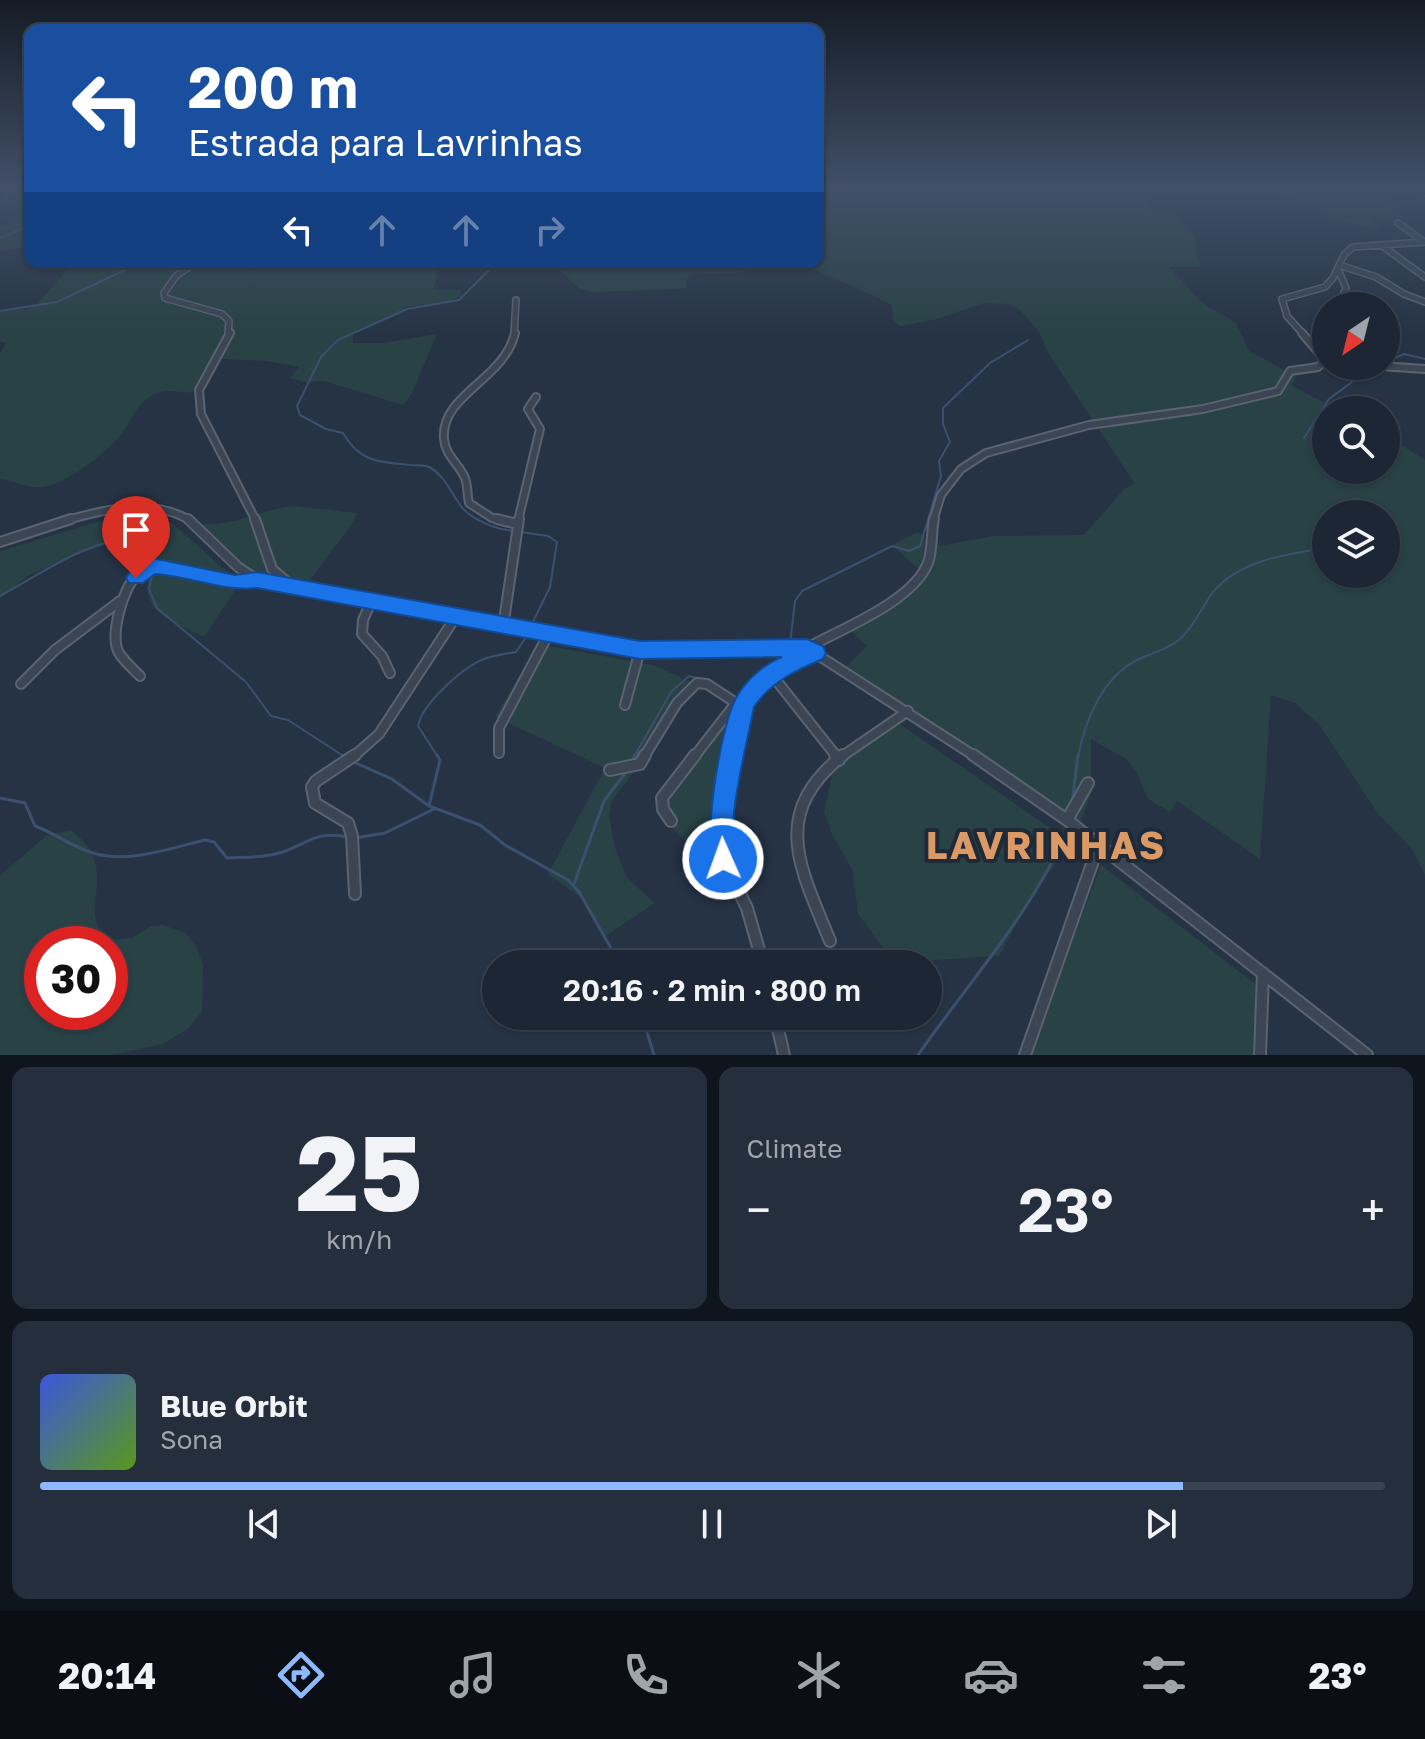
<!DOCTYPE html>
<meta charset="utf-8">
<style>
:root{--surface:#1c2634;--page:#252e3c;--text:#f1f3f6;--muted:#a0a5ac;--line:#3a434f;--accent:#8eb9fd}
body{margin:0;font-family:"Golos Text",sans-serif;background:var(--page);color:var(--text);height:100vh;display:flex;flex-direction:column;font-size:30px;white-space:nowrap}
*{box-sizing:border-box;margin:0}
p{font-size:26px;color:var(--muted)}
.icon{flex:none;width:44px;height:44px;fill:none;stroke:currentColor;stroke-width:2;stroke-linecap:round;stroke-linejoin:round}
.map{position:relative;height:1055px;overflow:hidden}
.side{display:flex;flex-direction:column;gap:12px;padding:12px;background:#0f151d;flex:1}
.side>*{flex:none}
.hud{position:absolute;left:24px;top:24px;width:800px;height:244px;border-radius:16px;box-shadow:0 2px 6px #0004,0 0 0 2px var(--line);background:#1a4fa0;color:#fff;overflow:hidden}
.needle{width:52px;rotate:215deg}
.fabs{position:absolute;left:1312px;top:292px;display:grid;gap:16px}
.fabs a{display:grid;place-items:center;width:88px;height:88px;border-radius:50%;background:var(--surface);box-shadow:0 2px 6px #0004,0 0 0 2px var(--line);font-size:40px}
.speed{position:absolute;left:24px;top:926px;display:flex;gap:16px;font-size:40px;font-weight:700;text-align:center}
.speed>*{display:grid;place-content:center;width:104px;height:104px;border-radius:50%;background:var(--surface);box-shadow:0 2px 6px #0004,0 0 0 2px var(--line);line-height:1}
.speed .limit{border:12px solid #d22;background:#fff;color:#111}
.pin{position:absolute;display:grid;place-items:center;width:68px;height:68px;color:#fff;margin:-82px -34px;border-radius:50% 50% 50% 0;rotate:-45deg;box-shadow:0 0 8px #0007}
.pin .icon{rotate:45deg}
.me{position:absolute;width:88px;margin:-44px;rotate:358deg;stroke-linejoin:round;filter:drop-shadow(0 0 6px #0008)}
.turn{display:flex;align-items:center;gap:28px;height:168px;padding:0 32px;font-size:36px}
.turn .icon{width:104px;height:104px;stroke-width:2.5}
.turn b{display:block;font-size:56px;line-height:68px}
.lanes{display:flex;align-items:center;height:76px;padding:0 32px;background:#0003;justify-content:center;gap:40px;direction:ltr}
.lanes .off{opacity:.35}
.big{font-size:60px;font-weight:600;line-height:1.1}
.side .widget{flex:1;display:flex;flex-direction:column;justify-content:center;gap:12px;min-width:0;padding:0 28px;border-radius:16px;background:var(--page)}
.side .dial{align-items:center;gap:0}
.dial b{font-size:104px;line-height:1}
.song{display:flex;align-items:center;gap:24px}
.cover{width:96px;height:96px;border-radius:12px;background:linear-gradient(135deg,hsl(230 70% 55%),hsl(90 70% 35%))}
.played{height:8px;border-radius:4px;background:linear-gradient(90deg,var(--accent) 85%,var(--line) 85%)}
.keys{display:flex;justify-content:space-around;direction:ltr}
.heat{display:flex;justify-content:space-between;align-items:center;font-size:44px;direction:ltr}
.side .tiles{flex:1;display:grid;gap:12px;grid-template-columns:1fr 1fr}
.widget:last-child{grid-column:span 2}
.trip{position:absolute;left:482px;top:950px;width:460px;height:80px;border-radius:40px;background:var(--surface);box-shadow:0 2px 6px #0004,0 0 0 2px var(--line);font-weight:600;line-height:80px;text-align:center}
.tabs{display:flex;height:128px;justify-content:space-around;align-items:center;background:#0b0f15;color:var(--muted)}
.tabs .icon{width:56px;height:56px}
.tabs .on{color:var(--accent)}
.tabs b{font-size:36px;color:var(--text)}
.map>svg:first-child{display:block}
.green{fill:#284245;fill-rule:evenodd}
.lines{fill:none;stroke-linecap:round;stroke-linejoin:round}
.stream-far1{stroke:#3b506e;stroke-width:2}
.stream{stroke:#3b506e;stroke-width:3}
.minor-far3-casing{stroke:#596371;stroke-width:8}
.minor-far2-casing{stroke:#596371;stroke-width:10}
.minor-far1-casing{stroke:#596371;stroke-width:12}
.minor-casing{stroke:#596371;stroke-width:14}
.minor-far3{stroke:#3b4554;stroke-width:5}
.minor-far2{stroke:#3b4554;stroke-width:6}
.minor-far1{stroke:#3b4554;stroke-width:8}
.minor{stroke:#3b4554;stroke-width:10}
.route{fill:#1a73e8;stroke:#114b97;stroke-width:2}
.labels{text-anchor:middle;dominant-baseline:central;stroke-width:8;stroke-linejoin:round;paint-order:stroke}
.near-district-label{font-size:38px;font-weight:bold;letter-spacing:2px;fill:#db9965;stroke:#1f2a39}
</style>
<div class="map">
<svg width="1425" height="1055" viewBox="0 0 1425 1055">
<rect width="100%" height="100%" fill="#263345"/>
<path class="green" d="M818,187H1134L1148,197L1150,209L1174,212L1194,237L1201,267H1169L1201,302L1236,323L1249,351L1296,376L1292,386L1339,410H1326V470H1386V435L1425,460V875L1412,849L1379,815L1318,723L1295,703L1271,695L1260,859L1177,801L1170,812L1148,799L1137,773L1126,759L1091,739V793L1078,830L843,670L867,646L851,631L907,599L925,575L892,545L918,532L939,546L993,536L1084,535L1125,488L1135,484L1048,353L1039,332L1020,310L1009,304L984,303L938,319L900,326L894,322L891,305L883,300L798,262H818ZM1326,514H1386V574H1326Z
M1274,187H1379L1403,217H1369L1380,228C1349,229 1327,210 1299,200C1290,197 1282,197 1273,193L1278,191Z
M30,206V246L0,252V226L15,223L21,211Z
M75,262H323L328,270L340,262H441L433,290H460L462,296L441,304L405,307L403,313L353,334V343H383L437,334L412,393L403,405L324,381L304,382L290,378L299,367L267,361L220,359C214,368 207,384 199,389C185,399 169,382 147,399C135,408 131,421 122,433C109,452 64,485 42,487C27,489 15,480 0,479V354L6,343L0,341V310L29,309L37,304Z
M560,262H775L737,273L694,274L689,276L685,288L679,289L594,292L580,289L559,270Z
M294,506L357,513L351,525L306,585L251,574L199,524C235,527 260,509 294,506Z
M139,517L172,523L240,583L204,637C185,627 151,617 148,593C146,582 151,572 149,562C149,554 144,545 136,542C117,535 49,566 30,575C19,581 12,592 0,597V551L107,519Z
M538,644L653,665L691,682L659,739L611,802L609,816L615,848L627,878L655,903L604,937L584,900L548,874L605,768L495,717Z
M742,704L720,857L704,863L669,824L666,799Z
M900,724L1063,837L1059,858L1024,909L999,956L902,962L884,949L858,914L853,871L833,836L824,812L832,775L842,761Z
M71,830C124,871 74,909 108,940L132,938L151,926L163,925L186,933L197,948L203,965L202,1011L189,1028L163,1044L113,1055H0V875L46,836ZM42,944H110V1012H42Z
M1101,865L1263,990L1259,1055H1029Z"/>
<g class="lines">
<path class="stream-far1" d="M1417,187L1425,190
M0,203L7,198L3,187
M0,238L24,228L30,219
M497,262L459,300L407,309L338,340L321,357L297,406L300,415L326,429L343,433C360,463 380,462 411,465C416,465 425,465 429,467C444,475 451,492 460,505C471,520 497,530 515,531
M0,311L57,302L142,262
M1386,362L1404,354L1425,359
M1304,438L1329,399L1352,382L1363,366
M521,532L548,536L557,542L550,587L530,628
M153,571L149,589L157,608L246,682L271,716L288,720L345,757
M0,596C33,579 101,530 137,542L154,564
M790,645L795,601L802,591L892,546L909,551L920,546L941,476L939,461L950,442L943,424V408L990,363L1028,340
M743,695L763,679
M438,757L418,726C422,704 463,667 484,659C494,655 506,654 516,652L528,634
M634,757L671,692L689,676L700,679
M1078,757C1085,721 1102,678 1137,660C1152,653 1169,649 1181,638C1195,625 1202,607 1213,592C1240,560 1287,554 1326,548"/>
<path class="stream" d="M342,755L346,758
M633,759L635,755
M351,761L392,779L429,806L480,825L505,845L568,880L579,892L620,964
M0,798L25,803L35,826C55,833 72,847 93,853C128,864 170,848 205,840L214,842L227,858C246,857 265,858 283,852C312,841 316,831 349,837
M1072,804L1078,755
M429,806L440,760L437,755
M355,838L385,833L434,809
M574,884L604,801L626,772
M642,1016L654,1055
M918,1055C971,979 1033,912 1069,826"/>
<defs>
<path id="minor-far3" d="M1411,187L1425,193
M1398,223L1423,241
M1381,245L1425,277
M196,262L176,276L164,293L165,298L222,314L229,321L228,335
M1339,265L1376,277L1404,294L1425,302
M1338,269L1346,288L1338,306
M1326,316L1322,321L1326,328
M514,335L516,300
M1304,335L1287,316L1282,299L1325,287L1333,278L1344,255L1353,247L1425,242"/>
<path id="minor-far2" d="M230,333L199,390L201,414L256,521
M1380,366L1425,369
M64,521C105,509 152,497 191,521
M505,521L492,518L469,503C467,495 468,486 465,478C459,464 445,455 444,439C440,395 504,380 515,333
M518,521L540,429L528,409L536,397
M933,521L941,495L961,469L986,453L1089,425L1203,409L1278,391L1290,371L1318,367L1325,360L1302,333"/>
<path id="minor-far1" d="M188,519L238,567L257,580L640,650L807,648L976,757
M255,519L272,569L292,586
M497,519L517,524
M0,542L71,519
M371,602L363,620L362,634L382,656L390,673
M503,627L519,519
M807,648C843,628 912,602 928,563C933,549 931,533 934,519
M772,675L837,757
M140,676C133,669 124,661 119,653C109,637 123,588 136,576C143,569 150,568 159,566L235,583L255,580
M21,684L55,650L120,601
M625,705L640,650
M499,753V728L548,635
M353,757L379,734L455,618
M644,757L677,703L697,683L707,684L736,703
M694,757L736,703L747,698
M732,757L747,698L783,666L816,653
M841,757L908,711"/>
<path id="minor" d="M732,755L721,823L723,859L747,908L763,964
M835,755L839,760
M973,755L1067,820L1367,1055
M610,770L640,764L645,755
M1067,820L1088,783
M671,821L663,809L662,798L695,755
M355,894L352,836L348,823L315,803L312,787L316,781L355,755
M830,941C800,867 769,814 843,755
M775,1016L784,1055
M1025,1055L1099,844
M1260,1055L1263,973"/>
</defs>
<use href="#minor-far3" class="minor-far3-casing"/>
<use href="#minor-far2" class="minor-far2-casing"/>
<use href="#minor-far1" class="minor-far1-casing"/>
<use href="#minor" class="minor-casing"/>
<use href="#minor-far3" class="minor-far3"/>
<use href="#minor-far2" class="minor-far2"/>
<use href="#minor-far1" class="minor-far1"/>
<use href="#minor" class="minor"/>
</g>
<linearGradient id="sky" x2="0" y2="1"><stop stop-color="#151c26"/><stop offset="0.56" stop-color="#415068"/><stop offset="1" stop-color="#415068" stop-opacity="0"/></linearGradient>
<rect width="1425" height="334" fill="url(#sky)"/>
<path class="route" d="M152,558L235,575L257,572L640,641L807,639L823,646L826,653L823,659C796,670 771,682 754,707C747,742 738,777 734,812C733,830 739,851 732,868L723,871L714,868C702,839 721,725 736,698C745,681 764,664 782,657L640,659L257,588C222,592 190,576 155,574L143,583H129L126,578L129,573Z"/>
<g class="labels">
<g class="near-district-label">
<text x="1046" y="844">LAVRINHAS</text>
</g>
</g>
</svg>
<div class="fabs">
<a><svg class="needle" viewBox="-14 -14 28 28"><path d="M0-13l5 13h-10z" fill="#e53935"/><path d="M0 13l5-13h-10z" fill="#a0a5ac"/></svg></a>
<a><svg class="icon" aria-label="search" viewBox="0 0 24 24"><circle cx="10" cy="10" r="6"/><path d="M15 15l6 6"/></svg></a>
<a><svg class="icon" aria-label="layers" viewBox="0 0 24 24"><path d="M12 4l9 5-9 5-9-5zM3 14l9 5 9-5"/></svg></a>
</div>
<div class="speed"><div class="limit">30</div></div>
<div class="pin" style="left:136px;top:578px;background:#d93025"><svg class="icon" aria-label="arrive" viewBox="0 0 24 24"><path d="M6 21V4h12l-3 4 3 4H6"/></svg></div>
<svg class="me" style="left:723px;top:859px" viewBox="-20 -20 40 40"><circle r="17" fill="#1a73e8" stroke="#fff" stroke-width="3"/><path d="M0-11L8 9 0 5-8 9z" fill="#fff"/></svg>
<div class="trip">20:16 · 2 min · 800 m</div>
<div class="hud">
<div class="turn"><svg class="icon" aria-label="left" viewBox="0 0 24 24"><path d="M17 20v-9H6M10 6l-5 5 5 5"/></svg><div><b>200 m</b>Estrada para Lavrinhas</div></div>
<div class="lanes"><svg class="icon" aria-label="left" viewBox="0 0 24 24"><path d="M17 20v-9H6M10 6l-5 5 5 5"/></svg><svg class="icon off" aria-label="ahead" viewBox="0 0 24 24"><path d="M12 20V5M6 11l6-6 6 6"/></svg><svg class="icon off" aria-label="ahead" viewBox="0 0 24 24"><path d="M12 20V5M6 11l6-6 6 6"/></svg><svg class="icon off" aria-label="right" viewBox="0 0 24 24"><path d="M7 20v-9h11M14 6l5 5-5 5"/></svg></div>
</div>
</div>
<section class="side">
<div class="tiles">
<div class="widget dial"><b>25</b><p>km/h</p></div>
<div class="widget"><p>Climate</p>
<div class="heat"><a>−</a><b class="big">23°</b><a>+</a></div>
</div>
<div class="widget">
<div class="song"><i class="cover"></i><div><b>Blue Orbit</b><p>Sona</p></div></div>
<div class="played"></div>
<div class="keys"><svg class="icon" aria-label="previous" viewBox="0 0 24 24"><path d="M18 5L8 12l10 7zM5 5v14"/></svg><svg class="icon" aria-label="pause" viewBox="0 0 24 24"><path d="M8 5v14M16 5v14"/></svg><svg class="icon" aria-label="next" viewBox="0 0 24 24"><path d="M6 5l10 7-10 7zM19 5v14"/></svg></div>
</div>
</div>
</section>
<nav class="tabs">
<b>20:14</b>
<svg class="icon on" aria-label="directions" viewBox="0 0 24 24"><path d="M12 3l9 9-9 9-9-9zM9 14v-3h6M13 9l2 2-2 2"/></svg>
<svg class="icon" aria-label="music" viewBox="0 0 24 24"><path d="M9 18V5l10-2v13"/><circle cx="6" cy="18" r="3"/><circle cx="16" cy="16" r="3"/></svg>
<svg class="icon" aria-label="phone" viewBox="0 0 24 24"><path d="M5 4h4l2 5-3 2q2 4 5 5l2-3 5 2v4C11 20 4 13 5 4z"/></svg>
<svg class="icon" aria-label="climate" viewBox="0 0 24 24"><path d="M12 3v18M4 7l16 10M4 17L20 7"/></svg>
<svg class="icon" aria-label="car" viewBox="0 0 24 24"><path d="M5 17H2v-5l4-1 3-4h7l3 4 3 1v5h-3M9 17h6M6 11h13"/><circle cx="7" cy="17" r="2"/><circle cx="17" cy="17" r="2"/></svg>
<svg class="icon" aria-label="filters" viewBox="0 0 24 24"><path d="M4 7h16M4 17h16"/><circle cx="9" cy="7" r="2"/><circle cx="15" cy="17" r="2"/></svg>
<b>23°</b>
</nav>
